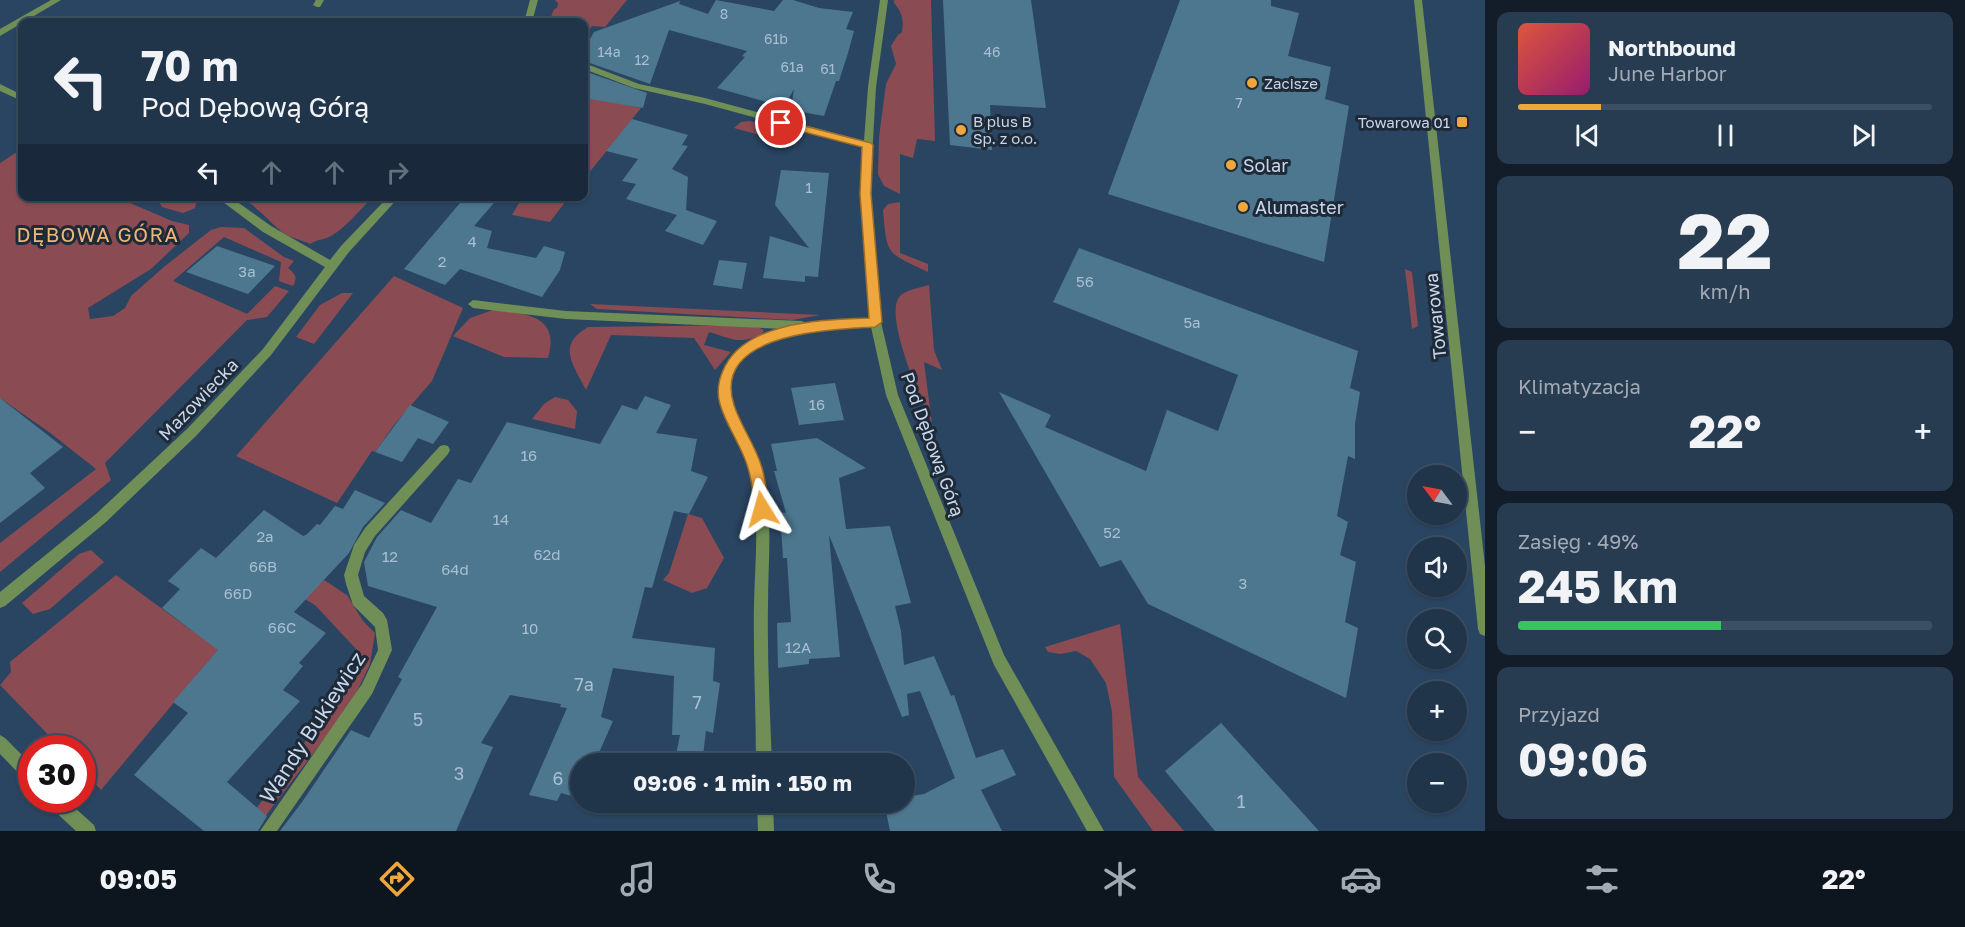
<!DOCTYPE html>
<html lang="pl">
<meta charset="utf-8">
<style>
:root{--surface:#20344a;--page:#283c51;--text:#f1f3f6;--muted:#a2aab5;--line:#3d4f62;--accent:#efa73d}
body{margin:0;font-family:"Golos Text",sans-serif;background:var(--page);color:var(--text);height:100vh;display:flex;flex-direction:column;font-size:22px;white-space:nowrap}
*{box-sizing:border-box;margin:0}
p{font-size:20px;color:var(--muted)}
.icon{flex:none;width:33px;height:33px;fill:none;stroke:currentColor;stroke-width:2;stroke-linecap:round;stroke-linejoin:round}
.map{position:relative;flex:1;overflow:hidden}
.panel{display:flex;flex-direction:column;gap:12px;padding:12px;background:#121d29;width:480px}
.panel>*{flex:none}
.guide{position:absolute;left:18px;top:18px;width:570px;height:183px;border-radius:12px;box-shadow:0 2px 4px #0004,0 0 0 2px var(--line);background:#20344a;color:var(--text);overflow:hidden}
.needle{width:39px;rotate:302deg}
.fabs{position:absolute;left:1407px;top:465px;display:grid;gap:12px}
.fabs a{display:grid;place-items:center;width:60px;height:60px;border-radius:50%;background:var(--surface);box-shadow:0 2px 4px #0004,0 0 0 2px var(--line);font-size:30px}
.speed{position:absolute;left:18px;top:735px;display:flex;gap:12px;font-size:30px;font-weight:700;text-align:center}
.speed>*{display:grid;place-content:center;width:78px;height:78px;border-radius:50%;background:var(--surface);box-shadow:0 2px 4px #0004,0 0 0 2px var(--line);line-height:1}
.speed .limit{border:9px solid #d22;background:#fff;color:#111}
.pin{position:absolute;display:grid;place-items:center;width:51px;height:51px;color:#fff;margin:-26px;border:3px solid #fff;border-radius:50%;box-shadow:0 2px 6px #0007}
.me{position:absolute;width:66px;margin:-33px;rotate:352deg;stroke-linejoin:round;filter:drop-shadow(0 0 4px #0008)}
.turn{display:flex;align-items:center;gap:21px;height:126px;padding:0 24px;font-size:27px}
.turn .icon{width:78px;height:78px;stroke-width:2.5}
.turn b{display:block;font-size:42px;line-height:51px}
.lanes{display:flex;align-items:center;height:57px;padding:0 24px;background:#0003;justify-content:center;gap:30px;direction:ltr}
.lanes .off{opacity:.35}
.big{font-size:45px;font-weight:700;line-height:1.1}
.panel .card{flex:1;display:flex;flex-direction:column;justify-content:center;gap:9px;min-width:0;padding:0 21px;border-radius:12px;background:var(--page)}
.panel .dial{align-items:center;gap:0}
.dial b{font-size:78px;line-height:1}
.song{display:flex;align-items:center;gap:18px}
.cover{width:72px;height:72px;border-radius:9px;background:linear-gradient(135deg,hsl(10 70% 55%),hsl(320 70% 35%))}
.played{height:6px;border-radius:3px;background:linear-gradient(90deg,var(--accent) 20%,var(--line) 20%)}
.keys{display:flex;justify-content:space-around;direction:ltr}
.heat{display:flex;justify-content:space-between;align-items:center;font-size:33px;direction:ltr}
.charge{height:9px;border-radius:4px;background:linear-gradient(90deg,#34c759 49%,var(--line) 0)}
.trip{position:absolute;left:570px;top:753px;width:345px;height:60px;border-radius:30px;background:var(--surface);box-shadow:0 2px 4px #0004,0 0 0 2px var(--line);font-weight:700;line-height:60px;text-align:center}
.tab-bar{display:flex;height:96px;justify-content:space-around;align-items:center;background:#0d151e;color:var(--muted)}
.tab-bar .icon{width:42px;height:42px}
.tab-bar .active{color:var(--accent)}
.tab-bar b{font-size:27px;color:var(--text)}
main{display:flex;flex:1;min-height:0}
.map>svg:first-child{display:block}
.green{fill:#8b4b53}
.building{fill:#4c778f}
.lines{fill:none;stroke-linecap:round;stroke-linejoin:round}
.minor{fill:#6f8f57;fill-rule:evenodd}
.route{fill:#efa73d;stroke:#9b6d28;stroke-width:1.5}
.poi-dot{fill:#efa73d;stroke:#1f2a38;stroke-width:2}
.labels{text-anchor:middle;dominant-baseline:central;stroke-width:6;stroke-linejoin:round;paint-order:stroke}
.far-number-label{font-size:14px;fill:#a9bfd3}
.far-poi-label{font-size:15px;fill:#c8d7ea;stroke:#1f2a38;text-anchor:start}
.number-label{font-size:15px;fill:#a9bfd3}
.poi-label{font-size:18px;fill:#c8d7ea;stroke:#1f2a38;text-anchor:start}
.street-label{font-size:18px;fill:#c8d7ea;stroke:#1f2a38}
.near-number-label{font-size:18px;fill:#a9bfd3}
.neighbourhood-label{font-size:20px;letter-spacing:1.5px;fill:#eab878;stroke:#1f2a38}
.near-street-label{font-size:21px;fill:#c8d7ea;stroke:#1f2a38}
</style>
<main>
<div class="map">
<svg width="1485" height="831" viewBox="0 0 1485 831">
<rect width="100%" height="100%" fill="#2a4562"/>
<path class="green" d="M555,0H627L605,27L592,26L584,39V22H549L554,9L557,8L558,3Z
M894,0H931L935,141L917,139L913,158L900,154V194L884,186L878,174L879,137L886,84L896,64L891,46L898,35L902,32C904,20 902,12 894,3Z
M584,93L641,108L584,179Z
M750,121L798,134L794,141L796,145L734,128L741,122Z
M22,149V196L125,197L130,203L172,221L189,225V233L151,269L88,308L90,319L113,316L125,308L131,296L165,266L211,230L221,227L244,228L284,257L294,261L288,268C295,274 298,277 293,286L279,281L281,262L224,237L173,281L247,314L275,286L289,291L267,317L247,320L105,463L111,480L0,572V543L96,469L49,432L0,398V163Z
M172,196H196L198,197L195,208L183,213L162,207L159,202Z
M242,196H373V197C360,209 347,227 331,236C324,240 317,239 310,244C301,240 289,237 282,232C268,221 257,205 240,198Z
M523,196H569V197L550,222L512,215Z
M900,202V253L928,264V272C886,252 887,256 883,210L888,204Z
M1405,269L1412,272L1418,326L1412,329Z
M394,276L463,308L432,381L394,425L375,452L372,451L337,503L236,456Z
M929,285L934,350L942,370L924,362L932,424C922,401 884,319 899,297C906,289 920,288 929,285Z
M342,293H353L314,344L296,337L320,305Z
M590,304L820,315L792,320L597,309Z
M493,310C524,313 561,315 548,358L504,357L453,336L470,318Z
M753,325L764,330L762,334C739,345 733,339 709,332L704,345L731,352L715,370L694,338L611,335L586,390C573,364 556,346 588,327Z
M555,397L568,400L577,411L575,429L532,419L544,404Z
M688,514L702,518L724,558L707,588L692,593L663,580L669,573Z
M91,550L104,562L50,609L33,614L22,603L79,554Z
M116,575L191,630L194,628L211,642L230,664L212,657L101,790L83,771L82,748H61L0,685L11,672L10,662Z
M324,580L347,595L363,621L375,633L370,664L351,704L254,831H240L324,716L328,717L357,677V650L315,605L303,598Z
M1120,624L1138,777L1184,831H1153L1114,777L1112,712L1106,683L1090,659L1076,651L1060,654L1048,652L1045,647Z"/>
<path class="building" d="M716,0L774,11L783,0H793L819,8L853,12L846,29L854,31L848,53L839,81H836L824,116L791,110L794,89L784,107L717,88L745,57L742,56L747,51L669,30L650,84L584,61V49L594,32L680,1L679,4L708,14Z
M943,0H1031L1046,108L990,105L992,150L950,145Z
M1180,0H1271V6L1299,13L1288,56L1331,67L1325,99L1349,106L1324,262L1108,194Z
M584,71L647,93L643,108L584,98Z
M632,119L688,135L682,145L688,146L672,169L688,177L686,210L717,221L703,245L665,231L677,215L626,199L636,184L622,181L638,159L606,151Z
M781,170L829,173L818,277L805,276V282L763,278L770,236L809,248L775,205Z
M466,196H500L474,226L492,231L487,248L536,258L544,246L565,252L560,270L542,297L460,269L445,285L404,269Z
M217,246L275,266L248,294L186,272Z
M1079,248L1358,351L1350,388L1360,392L1355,424V459L1348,456L1337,516L1348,522L1340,555L1356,562L1345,622L1358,628L1346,698L1148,604L1121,560L1100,567L999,392L1051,415L1045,427L1146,471L1167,410L1218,431L1238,375L1053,302Z
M719,260L747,263L742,289L713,285Z
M835,383L844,420L799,425L791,388Z
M645,396L671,405L656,433L697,439L691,471L708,477L689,514L674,511L652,588L645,587L632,638L715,648L713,681L720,683L713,733L706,731L702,764H674L680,735H672L674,676L613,668L601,717L613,721L594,764H580V792L578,798L561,793L557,801L529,795L567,708L560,707L561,704L510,695L481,743L493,747L456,831H280L302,802L351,730L369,738L402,679L398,677L437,607L368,586L364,562L377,537L401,510L431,523L458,479L471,483L507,422L600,444L622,405L637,410Z
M0,398L63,447L30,473L45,488L0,523Z
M410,405L449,422L433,444L418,438L402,462L375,452Z
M817,438L866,468L839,478L846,529L890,526L911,603L895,606L901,631L904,665L934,656L951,696L954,695L976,758L1003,749L1016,775L981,790L1002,831H890L884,802H904V797L924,794L955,778L920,691L907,694L909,715L902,717L829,535L840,657L809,659V664L778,668L777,623L791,622L787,558H783L780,512L786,513L774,471H777L771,444Z
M355,490L385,503L363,527L349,553L294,612L326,633L299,663L303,666L283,690L300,701L227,782L267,816L258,831H204L134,775L188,713L173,702L218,650L162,608L180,589L168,581L201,548L216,558L264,510L303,536L306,535L317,524L320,525L335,506L343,509Z
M1221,723L1319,831H1215L1165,771Z"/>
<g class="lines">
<path class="minor" d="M51,0H61L0,36V29Z
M316,0H324L320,7H317L313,5Z
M530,0H538L532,22H524Z
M880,0H888L876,87L870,194L881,322L898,395L1004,655L1104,831H1087L994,665L886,395L871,327C831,329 759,330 736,368C717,400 756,446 764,478C773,520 768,562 768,605C767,658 770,711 772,764H756C756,711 753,657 754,604C755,565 759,526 753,486C751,475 748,463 743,452C732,428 712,402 721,375C730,347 758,335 784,329L566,319L473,308L468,304L473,300L566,311L802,321L807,324L869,318L860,194L863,147L705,104L634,88L584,69V63L639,84L705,98L864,141L868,87Z
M1414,0H1422L1485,566V636L1480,634L1478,629Z
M0,84L22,95V101L0,91Z
M215,196H229L271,226L330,260L341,246L389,196H400L349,252L271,355L196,436L106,522L5,606L0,608V592L96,514L188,428L263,349L325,267L263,232Z
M444,445L448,446L450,450L448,454L375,536L365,552L358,575L364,596L383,613L387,620L392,650L372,694L277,831H260L362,684L378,650L375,627L353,605L346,584L344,575L354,545L365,528L440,446Z
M0,735L5,738L32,765V784L27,782L0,754Z
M47,800H66L94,825L96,831H76L49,806Z
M757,802H773L774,831H758Z"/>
</g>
<path class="route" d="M781,120L871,143L873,145L871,194L882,322L875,327C831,330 711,332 734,405C741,427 756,446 762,468C766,481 767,495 769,509L767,513L762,515L757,513L755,509C753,495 752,480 748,468C742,446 726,426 720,404C717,394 718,383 722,373C741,321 822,320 869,318L860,194L862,147L777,125V121Z"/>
<g class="poi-dot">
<circle cx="1252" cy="83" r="6"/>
<rect x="1456" y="116" width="12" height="12" rx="3"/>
<circle cx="961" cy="130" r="6"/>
<circle cx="1231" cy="165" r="6"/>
<circle cx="1243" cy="207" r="6"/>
</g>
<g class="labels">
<g class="far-number-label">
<text x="724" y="13">8</text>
<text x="776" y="38">61b</text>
<text x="609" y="51">14a</text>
<text x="992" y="51">46</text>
<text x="642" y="59">12</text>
<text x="792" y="66">61a</text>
<text x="828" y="68">61</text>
<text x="1239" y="102">7</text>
</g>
<g class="far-poi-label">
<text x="1264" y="83">Zacisze</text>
<text x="973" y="121">B plus B<tspan x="973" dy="17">Sp. z o.o.</tspan></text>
<text x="1450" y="122" text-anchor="end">Towarowa 01</text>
</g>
<g class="number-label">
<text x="809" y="187">1</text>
<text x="472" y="241">4</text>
<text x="442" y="261">2</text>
<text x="247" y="271">3a</text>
<text x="1085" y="281">56</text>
<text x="1192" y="322">5a</text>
<text x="817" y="404">16</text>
<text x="529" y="455">16</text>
<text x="501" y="519">14</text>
<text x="1112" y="532">52</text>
<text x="265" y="536">2a</text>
<text x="547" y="554">62d</text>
<text x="390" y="556">12</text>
<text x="263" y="566">66B</text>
<text x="455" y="569">64d</text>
<text x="1243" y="583">3</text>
<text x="238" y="593">66D</text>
<text x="282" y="627">66C</text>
<text x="530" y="628">10</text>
<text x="798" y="647">12A</text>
</g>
<g class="poi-label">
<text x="1243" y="165">Solar</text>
<text x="1255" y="207">Alumaster</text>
</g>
<g class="street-label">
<text transform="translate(1435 316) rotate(-96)">Towarowa</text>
<text transform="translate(198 399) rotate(-46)">Mazowiecka</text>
<text transform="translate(933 444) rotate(70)">Pod Dębową Górą</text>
</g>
<g class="near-number-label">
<text x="584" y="684">7a</text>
<text x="697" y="702">7</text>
<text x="418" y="719">5</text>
<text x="459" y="773">3</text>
<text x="558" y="778">6</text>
<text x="1241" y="801">1</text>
</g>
<g class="neighbourhood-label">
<text x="98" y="234">DĘBOWA GÓRA</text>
</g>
<g class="near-street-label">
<text transform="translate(312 727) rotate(-57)">Wandy Bukiewicz</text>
</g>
</g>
</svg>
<div class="fabs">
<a><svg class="needle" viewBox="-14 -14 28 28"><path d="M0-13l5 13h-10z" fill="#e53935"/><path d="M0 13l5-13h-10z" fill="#a2aab5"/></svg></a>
<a><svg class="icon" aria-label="sound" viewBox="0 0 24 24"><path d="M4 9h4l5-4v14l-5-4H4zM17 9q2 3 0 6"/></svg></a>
<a><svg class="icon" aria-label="search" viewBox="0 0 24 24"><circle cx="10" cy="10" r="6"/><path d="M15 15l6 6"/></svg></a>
<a>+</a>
<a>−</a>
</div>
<div class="speed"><div class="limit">30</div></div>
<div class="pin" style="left:781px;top:123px;background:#d93025"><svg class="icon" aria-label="arrive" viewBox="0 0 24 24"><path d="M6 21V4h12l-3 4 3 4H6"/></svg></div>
<svg class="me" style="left:762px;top:509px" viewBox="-20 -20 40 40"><path d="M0-17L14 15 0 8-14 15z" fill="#efa73d" stroke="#fff" stroke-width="4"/></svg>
<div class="trip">09:06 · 1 min · 150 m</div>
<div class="guide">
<div class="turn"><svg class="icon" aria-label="left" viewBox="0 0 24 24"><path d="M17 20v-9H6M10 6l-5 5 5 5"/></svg><div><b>70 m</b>Pod Dębową Górą</div></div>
<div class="lanes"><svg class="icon" aria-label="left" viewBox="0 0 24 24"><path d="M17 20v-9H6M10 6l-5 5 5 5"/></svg><svg class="icon off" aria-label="ahead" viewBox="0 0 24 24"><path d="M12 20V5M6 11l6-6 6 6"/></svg><svg class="icon off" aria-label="ahead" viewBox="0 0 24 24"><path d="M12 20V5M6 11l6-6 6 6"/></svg><svg class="icon off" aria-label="right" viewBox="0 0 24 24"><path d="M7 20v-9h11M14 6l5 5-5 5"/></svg></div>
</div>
</div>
<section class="panel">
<div class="card">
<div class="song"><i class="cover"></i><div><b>Northbound</b><p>June Harbor</p></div></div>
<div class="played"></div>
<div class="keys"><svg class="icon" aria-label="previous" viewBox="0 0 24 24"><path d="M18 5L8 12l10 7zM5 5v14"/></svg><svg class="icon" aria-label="pause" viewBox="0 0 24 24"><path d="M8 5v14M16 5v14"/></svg><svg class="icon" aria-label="next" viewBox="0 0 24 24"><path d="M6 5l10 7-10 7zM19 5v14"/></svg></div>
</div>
<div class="card dial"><b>22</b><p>km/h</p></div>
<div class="card"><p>Klimatyzacja</p>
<div class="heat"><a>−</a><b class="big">22°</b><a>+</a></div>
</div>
<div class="card"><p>Zasięg · 49%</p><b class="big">245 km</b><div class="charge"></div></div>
<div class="card"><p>Przyjazd</p><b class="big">09:06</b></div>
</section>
</main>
<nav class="tab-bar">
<b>09:05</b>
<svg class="icon active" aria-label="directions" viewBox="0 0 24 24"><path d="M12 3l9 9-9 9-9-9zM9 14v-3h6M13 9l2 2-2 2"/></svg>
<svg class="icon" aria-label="music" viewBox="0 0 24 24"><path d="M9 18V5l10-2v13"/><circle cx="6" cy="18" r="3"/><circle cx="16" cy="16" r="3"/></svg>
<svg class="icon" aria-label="phone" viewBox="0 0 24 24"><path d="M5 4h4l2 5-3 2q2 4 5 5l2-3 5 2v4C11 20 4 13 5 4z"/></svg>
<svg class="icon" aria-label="climate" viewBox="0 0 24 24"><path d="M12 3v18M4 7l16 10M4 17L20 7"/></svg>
<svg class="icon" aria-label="car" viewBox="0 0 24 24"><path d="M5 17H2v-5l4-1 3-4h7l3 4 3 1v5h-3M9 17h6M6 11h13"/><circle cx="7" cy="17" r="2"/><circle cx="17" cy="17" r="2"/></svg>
<svg class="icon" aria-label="filters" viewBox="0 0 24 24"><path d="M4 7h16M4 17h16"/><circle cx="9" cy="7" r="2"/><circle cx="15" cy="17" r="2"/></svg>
<b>22°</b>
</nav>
